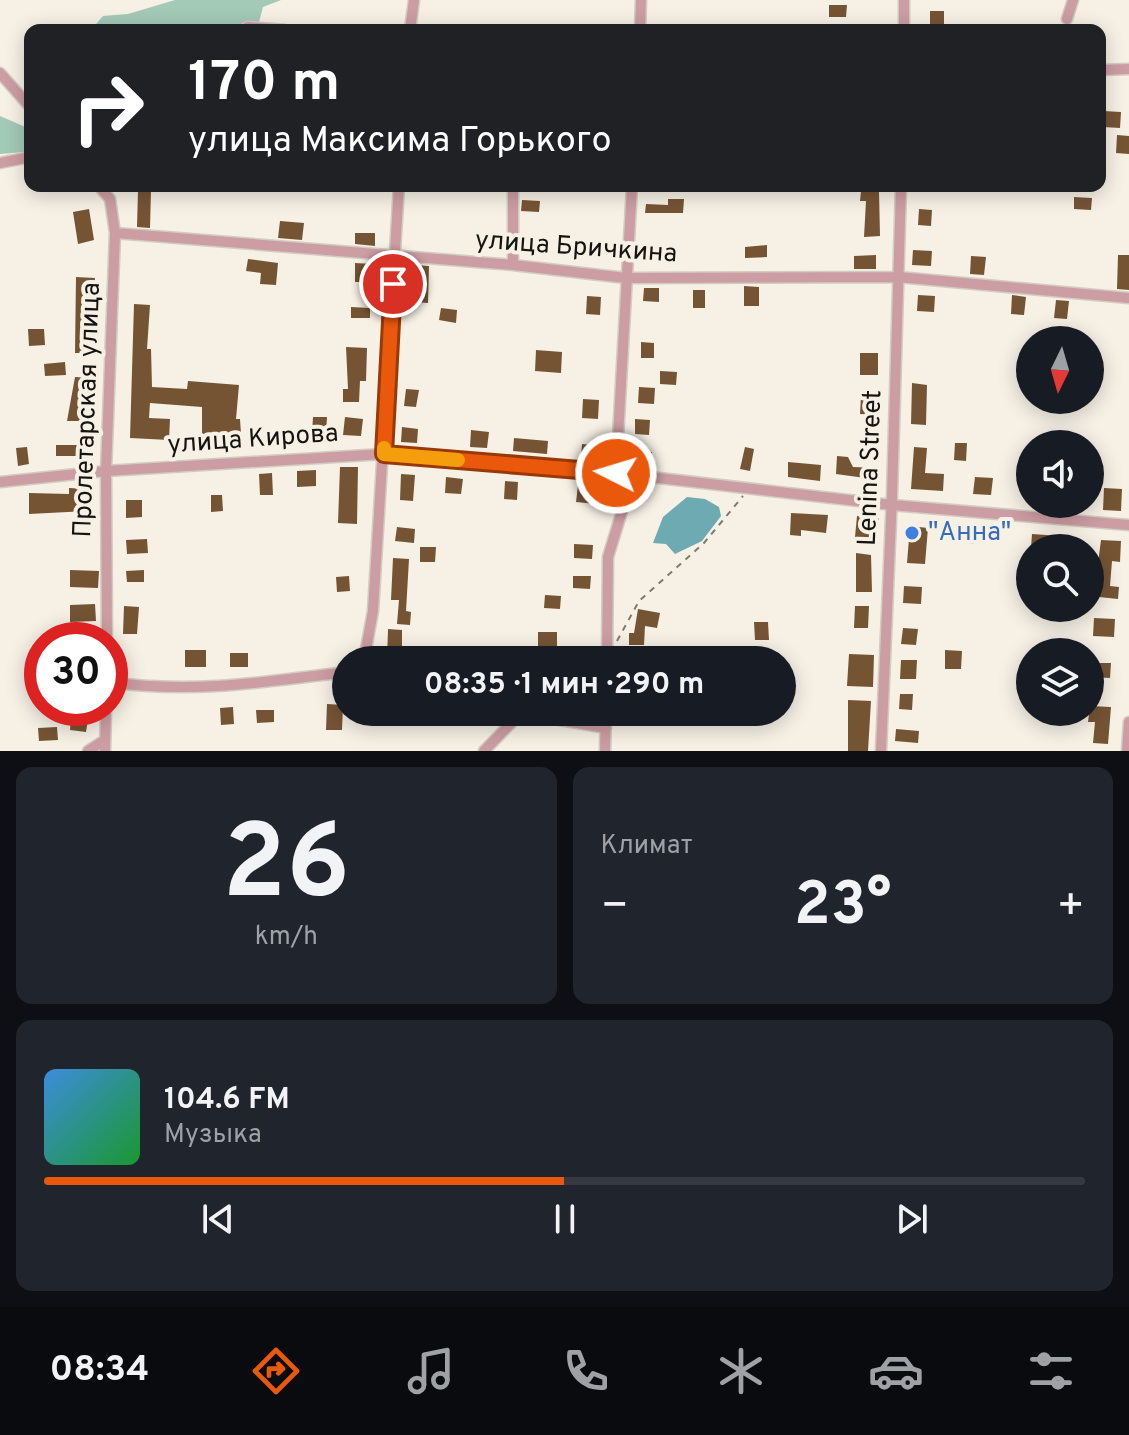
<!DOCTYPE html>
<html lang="ru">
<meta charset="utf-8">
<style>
:root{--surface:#171b24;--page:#20242c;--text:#f1f3f6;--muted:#9ea1a6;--line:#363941;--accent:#ea580c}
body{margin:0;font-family:Overpass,sans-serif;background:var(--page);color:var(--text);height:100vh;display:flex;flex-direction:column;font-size:30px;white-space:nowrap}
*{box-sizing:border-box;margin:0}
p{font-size:26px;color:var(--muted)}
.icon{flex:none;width:44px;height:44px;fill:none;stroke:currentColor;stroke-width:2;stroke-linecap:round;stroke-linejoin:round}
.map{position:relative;height:751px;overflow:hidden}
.details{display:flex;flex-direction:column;gap:16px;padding:16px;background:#0d0f14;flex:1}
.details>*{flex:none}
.banner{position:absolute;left:24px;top:24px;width:1082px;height:168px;border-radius:16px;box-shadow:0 4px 20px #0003;background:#202124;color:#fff;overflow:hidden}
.needle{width:52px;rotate:185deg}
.buttons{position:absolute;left:1016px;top:326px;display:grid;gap:16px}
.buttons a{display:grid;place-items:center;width:88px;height:88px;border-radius:50%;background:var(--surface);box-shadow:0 4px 20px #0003;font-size:40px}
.speed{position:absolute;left:24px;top:622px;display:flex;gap:16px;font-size:40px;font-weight:700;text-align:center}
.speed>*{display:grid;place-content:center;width:104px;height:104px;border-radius:50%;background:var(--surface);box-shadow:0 4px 20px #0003;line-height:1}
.speed .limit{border:12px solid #d22;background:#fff;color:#111}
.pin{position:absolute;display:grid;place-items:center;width:68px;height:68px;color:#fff;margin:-34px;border:4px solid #fff;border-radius:50%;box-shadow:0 2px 8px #0007}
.me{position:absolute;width:88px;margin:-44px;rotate:275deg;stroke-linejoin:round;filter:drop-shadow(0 0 6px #0008)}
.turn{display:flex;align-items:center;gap:28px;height:168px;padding:0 32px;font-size:36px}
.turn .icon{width:104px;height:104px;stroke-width:2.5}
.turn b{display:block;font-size:56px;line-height:68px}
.big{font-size:60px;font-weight:700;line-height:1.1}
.details .widget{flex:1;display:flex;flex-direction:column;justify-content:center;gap:12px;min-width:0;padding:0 28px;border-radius:16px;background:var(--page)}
.details .dial{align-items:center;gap:0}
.dial b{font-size:104px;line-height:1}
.song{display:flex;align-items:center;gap:24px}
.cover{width:96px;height:96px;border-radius:12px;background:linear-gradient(135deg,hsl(210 70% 55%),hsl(130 70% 35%))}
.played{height:8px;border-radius:4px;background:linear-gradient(90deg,var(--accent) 50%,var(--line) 50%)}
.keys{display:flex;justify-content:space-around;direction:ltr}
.heat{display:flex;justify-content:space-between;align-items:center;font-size:44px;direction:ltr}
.details .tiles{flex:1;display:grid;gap:16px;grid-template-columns:1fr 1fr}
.widget:last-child{grid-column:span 2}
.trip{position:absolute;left:332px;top:646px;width:464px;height:80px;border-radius:40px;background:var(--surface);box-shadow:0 4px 20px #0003;font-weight:700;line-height:80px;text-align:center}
.tabs{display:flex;height:128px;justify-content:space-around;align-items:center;background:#090b0e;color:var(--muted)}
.tabs .icon{width:56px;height:56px}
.tabs .current{color:var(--accent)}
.tabs b{font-size:36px;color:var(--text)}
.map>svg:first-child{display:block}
.green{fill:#a3c9b7}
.water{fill:#6daab2}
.building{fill:#755434}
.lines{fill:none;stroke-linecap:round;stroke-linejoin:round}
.minor-casing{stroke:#d2cdc3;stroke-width:13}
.path{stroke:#7e7a73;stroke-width:2;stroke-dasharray:6 6;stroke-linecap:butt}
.minor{stroke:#cc9da3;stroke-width:10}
.route-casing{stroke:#983908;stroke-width:20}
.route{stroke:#ea580c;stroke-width:14}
.slow{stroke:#f59e0b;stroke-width:14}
.shop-dot{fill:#3f7fe0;stroke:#f6f0e5;stroke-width:3}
.labels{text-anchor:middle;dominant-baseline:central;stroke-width:8;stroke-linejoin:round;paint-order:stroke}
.street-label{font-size:26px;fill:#161410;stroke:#f6f0e5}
.shop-label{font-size:26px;fill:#366cbe;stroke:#f6f0e5;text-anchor:start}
</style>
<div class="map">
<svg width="1129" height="751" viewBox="0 0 1129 751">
<rect width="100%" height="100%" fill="#f6f0e5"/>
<path class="green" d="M175,0H281L263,7L259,22L235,30H91L103,16L128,14Z
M0,116L30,129V148L24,152L0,154Z"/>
<path class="water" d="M687,497L705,499L719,507L721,516L702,541L675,554L666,544L653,543L663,517Z"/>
<path class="building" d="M829,5H847L846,17H829Z
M930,11H944V27H930Z
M1104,111L1121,112L1120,128L1103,127Z
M1117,135L1129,136V154L1116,153Z
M138,190H151L150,228L137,227Z
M861,191H879L880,236L864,237L866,201H860Z
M1074,197L1092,198L1091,210L1074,209Z
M668,199H684L683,213H645L646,204L668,205Z
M522,200L540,201L539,212L521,211Z
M89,209L94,240L78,244L73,212Z
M919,209L932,210L931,226L918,225Z
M280,221L304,223L302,240L278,238Z
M355,233H375V246L355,244Z
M767,245V257L745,258V247Z
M913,250L932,251L931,266L912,265Z
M876,255V269H854V256Z
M1118,255H1129V290L1117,289Z
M971,256L986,257L984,275L970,274Z
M248,259L278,263L276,285L260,284L261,273L246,271Z
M355,263L373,264V282H355Z
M414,265L429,266L428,303L415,302Z
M76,277L95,278L89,353H75Z
M744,286L759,287V306H744Z
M644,288H659V302L643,301Z
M693,290H705V308H693Z
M918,295L935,296L934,312L917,311Z
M1012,295L1026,297L1024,315L1011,314Z
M587,296L601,297L600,315L586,314Z
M1056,300L1069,301L1067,319L1054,318Z
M134,304L150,305L147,349H151L152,387L187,389L188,381L239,385L236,419H240L241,434H202V407L150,403L149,418L170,419L169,440L130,438Z
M351,307L370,308V318H351Z
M441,308L457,310L456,323L439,320Z
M28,329H44L45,345L29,346Z
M641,342L654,343V358H641Z
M346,347L367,348L366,381H360L359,402H343V389H348Z
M536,350L562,352L561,373L535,371Z
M860,353H878V375H860Z
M65,362L66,375L45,376L44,364Z
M660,371L677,372L676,385L660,384Z
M75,377L90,378L88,392H84L83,421H67Z
M912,383L927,385L926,425L911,424Z
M639,387L655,388L654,404L638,403Z
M406,389L419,390L416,407L404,406Z
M861,396H879V415L860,414Z
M583,399L599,400L598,419L582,418Z
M313,417H327L326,434L312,433Z
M345,417L363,419L361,436L343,435Z
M635,419L650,420L649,435L635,434Z
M402,427L418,429L417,443L401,442Z
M471,430L489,432L487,448L470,447Z
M864,432L880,433L878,450L863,449Z
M514,438L548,441L547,454L513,451Z
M955,443H967L966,461L954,460Z
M582,444L599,446L598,459L581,458Z
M56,445H84V456H56Z
M27,447L29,464L18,466L16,448Z
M745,447L754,449L750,471L740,469Z
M914,447L927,448L925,473L944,474L943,491L911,489Z
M635,451L652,452L651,465L634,464Z
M837,456L848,457L853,467L881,468L880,480L836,474Z
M788,462L821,465L820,481L788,477Z
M340,467H358L357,524L338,523Z
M316,470V486L297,487V471Z
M272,473L273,495H260L259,474Z
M401,474L415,475L413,501L400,500Z
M446,477L463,479L461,494L445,493Z
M975,477L993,478L991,495L973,494Z
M505,481L518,482L517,500L504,499Z
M578,485L597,487L596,504L576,502Z
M69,488L87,489V511L29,514V493L69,494Z
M1104,488L1122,489L1121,511L1103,510Z
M211,495H222L223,511L211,512Z
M126,500H142V517L126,518Z
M791,513L828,515L826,533L801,530V536L790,535Z
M857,516L879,518L877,539L855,537Z
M910,526L928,528L925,564L907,563Z
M397,527L415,529L414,543L395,541Z
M955,527L977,530L976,544L953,542Z
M1032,534L1060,536L1059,548H1031Z
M147,539L148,553L127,554L126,540Z
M1101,540L1121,541L1120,562L1112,561L1110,586L1119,587L1118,599L1099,597L1100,579H1096Z
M574,544L593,545L592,559L574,558Z
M420,547H436L435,562H420Z
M856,553L871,555L872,592H856Z
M393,558L409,559L406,611L411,612L410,625L397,624L399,600H391Z
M70,570L99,571L98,588L70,587Z
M144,570V582H127L126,571Z
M349,576L350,591L337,592L336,577Z
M573,576H591L590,589L573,588Z
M904,586L922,587L921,604L903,603Z
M545,595L561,596L560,609L544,608Z
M95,604L96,621L70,622V605Z
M124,606L139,607L137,634H123Z
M855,606H869L868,628H854Z
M638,609L660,613L657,628L645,626L644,645H629V633H634Z
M1094,618L1115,619L1114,637L1093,636Z
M754,622H768L769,640H755Z
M903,628L918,629L916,645L901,644Z
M388,629L402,630V660H387Z
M538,632H557V652H538Z
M185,650H206V667H185Z
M945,650L962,651L961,669H945Z
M230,653H248V667H230Z
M849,654L874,655L873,687L847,686Z
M901,660H917L916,679H900Z
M1093,663H1111L1110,678L1093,677Z
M900,694H913L912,710L899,709Z
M848,700L871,701L868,751H848Z
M327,704L343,705L342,730H326Z
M1090,706L1111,707L1108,744L1093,743L1095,722H1088Z
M233,707L234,724L221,725L220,708Z
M256,710H274V722L257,723Z
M71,717L88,719L86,732L70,730Z
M57,727L58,740L39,741L38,728Z
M896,729L919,731L918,743L895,741Z"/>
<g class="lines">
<defs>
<path id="minor" d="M1067,19L1073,0
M243,30L248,27L285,30
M410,30L414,0
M640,30L641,0
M904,30V0
M1100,70L1129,69
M0,73L30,107
M0,163L30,157
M99,186L110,199L115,233L106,471L107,640
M513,186V265
M115,233L513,265L626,278L898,277L1129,298
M0,482L106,471L384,454L616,473L892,505L1129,525
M364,660L373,611L399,186
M607,660L608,557L623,508L616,473L632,186
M110,682C190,694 266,682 346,672
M88,751L105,740
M105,751L106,708
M484,751L515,719L543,717L606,728
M605,751L606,712
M881,751L892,496L901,186
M1127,751L1129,722"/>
</defs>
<use href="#minor" class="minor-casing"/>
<path class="path" d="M617,641L639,601L704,543L743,496
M409,712L452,723L498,720"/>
<use href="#minor" class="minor"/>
</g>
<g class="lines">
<defs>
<path id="route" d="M393,284L384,454L616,473"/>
</defs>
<use href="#route" class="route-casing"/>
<use href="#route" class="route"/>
<path class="slow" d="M384,448V454L458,460"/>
</g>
<circle class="shop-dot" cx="912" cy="533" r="8"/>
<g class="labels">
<g class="street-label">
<text transform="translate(576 248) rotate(4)">улица Бричкина</text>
<text transform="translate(88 410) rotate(-88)">Пролетарская улица</text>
<text transform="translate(253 440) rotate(-4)">улица Кирова</text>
<text transform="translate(871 468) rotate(-88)">Lenina Street</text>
</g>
<g class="shop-label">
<text x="928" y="533">"Анна"</text>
</g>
</g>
</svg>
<div class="buttons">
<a><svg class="needle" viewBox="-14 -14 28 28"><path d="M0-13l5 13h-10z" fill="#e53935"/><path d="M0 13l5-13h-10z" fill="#9ea1a6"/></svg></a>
<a><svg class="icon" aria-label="sound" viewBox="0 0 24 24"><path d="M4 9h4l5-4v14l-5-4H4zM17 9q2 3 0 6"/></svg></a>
<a><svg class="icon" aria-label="search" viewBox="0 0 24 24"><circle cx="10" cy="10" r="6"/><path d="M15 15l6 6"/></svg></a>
<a><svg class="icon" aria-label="layers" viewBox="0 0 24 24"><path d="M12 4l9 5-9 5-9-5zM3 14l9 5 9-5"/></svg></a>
</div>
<div class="speed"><div class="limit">30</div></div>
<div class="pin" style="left:393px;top:284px;background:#d93025"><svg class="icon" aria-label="arrive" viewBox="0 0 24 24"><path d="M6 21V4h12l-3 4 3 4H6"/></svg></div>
<svg class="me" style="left:616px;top:473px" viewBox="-20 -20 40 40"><circle r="17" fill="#ea580c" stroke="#fff" stroke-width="3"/><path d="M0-11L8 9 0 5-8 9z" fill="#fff"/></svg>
<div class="trip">08:35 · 1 мин · 290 m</div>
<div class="banner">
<div class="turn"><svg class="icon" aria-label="right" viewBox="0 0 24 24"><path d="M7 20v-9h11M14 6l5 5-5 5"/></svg><div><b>170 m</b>улица Максима Горького</div></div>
</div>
</div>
<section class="details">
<div class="tiles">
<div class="widget dial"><b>26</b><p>km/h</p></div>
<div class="widget"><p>Климат</p>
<div class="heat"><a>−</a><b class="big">23°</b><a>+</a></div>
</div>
<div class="widget">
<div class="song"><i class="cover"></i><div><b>104.6 FM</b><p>Музыка</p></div></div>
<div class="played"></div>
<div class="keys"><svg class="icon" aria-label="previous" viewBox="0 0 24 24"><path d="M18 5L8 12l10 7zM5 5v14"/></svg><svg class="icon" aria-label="pause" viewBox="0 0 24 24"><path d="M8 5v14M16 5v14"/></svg><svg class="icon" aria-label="next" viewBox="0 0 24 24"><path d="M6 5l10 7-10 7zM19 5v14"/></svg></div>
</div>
</div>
</section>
<nav class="tabs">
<b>08:34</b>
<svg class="icon current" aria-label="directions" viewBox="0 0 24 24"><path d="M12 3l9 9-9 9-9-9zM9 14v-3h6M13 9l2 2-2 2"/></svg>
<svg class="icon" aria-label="music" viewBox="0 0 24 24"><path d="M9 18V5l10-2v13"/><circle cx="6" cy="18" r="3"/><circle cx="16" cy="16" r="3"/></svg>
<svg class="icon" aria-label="phone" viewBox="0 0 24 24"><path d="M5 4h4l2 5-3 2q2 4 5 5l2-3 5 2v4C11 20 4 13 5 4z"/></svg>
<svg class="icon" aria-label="climate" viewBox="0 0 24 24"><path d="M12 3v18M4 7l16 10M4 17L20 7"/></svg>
<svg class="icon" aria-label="car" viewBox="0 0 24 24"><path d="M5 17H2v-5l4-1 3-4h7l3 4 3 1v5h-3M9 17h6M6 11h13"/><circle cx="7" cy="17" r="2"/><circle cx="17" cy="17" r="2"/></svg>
<svg class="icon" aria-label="filters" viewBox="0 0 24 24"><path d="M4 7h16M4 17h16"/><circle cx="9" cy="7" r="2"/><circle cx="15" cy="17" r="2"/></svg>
</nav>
